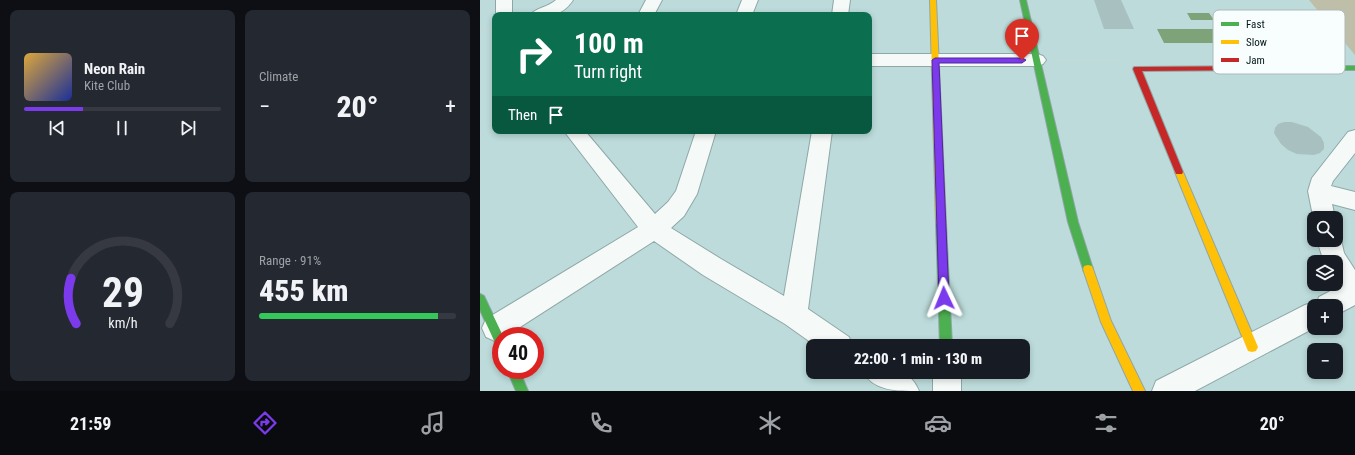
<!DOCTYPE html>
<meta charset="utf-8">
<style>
:root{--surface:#171b24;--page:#242831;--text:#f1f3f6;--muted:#9ea1a6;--line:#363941;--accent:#7c3aed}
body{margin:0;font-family:"Roboto Condensed",sans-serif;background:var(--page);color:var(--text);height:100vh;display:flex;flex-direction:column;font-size:15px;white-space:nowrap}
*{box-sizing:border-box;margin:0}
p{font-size:13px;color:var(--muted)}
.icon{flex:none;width:22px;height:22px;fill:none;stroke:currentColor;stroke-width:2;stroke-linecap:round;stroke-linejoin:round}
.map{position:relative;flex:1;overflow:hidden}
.sheet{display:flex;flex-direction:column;gap:10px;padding:10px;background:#0d0f14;width:480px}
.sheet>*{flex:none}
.hud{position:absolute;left:12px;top:12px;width:380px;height:122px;border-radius:8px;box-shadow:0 2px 6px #0003;background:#0b6e4f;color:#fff;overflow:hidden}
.controls{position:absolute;left:827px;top:211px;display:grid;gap:8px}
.controls a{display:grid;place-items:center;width:36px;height:36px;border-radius:8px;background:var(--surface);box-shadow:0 2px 6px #0003;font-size:20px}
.speed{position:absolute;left:12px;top:327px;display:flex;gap:8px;font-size:20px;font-weight:700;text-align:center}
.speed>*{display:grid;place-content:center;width:52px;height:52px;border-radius:50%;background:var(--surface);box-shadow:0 2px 6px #0003;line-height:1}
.speed .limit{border:6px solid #d22;background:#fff;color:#111}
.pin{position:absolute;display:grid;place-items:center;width:34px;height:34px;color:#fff;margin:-41px -17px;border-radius:50% 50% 50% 0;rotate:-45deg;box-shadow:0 0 4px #0007}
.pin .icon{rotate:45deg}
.me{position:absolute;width:44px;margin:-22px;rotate:358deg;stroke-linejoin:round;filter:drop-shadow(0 0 3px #0008)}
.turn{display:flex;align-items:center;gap:14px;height:84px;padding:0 16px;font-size:18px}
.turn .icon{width:52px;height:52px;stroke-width:2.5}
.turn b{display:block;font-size:28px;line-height:34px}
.then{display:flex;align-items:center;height:38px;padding:0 16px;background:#0003;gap:8px;font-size:15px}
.big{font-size:30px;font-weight:800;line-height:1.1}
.sheet .card{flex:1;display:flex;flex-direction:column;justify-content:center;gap:6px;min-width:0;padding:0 14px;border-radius:8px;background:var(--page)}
.sheet .dial{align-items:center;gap:0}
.dial svg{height:104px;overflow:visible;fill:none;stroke:var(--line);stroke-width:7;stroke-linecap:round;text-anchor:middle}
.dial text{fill:var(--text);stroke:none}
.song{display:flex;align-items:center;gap:12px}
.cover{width:48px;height:48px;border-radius:6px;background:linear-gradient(135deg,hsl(40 70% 55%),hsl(230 70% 35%))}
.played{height:4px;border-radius:2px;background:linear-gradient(90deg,var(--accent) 30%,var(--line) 30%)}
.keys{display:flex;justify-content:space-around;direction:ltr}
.heat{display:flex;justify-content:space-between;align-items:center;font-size:22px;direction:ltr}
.charge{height:6px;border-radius:3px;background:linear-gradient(90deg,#34c759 91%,var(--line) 0)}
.sheet .tiles{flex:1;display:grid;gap:10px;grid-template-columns:repeat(2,1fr)}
.trip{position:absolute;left:326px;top:339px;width:224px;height:40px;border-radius:8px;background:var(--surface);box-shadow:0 2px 6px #0003;font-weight:800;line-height:40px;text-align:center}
.menu{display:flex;height:64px;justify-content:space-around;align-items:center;background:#090b0e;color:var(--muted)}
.menu .icon{width:28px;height:28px}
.menu .current{color:var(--accent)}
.menu b{font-size:18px;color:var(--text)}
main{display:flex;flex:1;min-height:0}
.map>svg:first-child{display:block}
.green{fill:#bfbea8}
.water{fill:#7ea378}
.building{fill:#a8c1c0}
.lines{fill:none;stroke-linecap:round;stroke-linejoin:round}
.street-casing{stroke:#8fa7a7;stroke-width:2}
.fast-casing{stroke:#8fa7a7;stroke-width:2}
.slow-casing{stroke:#8fa7a7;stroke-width:2}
.jam-casing{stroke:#8fa7a7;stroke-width:2}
.path{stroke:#cdd7d7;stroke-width:2;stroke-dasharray:1.5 2.5;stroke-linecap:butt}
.street{fill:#f5faf9;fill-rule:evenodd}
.fast{fill:#4caf50;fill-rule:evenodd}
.slow{fill:#ffc107;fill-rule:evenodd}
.jam{fill:#c62828;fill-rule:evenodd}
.route{fill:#7c3aed;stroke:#51269a}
.key{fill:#f8fefe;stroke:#aeb9b9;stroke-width:1}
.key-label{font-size:11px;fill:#021717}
</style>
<main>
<section class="sheet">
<div class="tiles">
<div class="card">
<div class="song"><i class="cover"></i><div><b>Neon Rain</b><p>Kite Club</p></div></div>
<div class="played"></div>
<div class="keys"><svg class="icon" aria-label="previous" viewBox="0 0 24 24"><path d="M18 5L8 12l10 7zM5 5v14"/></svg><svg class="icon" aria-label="pause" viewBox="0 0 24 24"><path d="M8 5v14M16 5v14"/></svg><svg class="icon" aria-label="next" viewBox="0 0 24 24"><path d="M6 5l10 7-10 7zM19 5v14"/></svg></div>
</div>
<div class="card"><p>Climate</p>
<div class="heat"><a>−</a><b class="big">20°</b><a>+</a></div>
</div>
<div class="card dial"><svg viewBox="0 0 100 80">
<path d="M14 69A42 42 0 1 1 86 69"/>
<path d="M14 69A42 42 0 0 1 10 34" stroke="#7c3aed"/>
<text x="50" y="56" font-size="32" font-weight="700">29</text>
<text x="50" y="72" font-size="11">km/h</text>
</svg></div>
<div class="card"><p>Range · 91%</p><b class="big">455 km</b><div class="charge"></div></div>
</div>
</section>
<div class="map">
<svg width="875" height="391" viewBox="0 0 875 391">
<rect width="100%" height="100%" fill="#bcdbda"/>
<path class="green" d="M829,0H875V55Z"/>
<path class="water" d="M707,13H729L734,20H711Z
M677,29H738L747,43H684Z"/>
<path class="building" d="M614,0H641L654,29H624Z
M804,122H812L828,127L841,137L844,143V149L840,153L834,155L817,154L808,150L801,144L794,133L795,128L798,124Z"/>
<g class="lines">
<defs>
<path id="street" d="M16,0H32V15H16Z
M76,0H93C81,18 69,15 50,15C55,8 69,7 76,0Z
M166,0H182L174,15H158Z
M262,0H278L272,15H256Z
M354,0H370L368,15H352Z
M389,54H557L563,56L566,60L563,64L557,66H389Z
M875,130V153L853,181L851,186L875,192V210L852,204L855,218H834V221L828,191L832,178L868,132Z
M84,131H105L175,214L188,202L196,191L216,131H236L217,194L204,216L191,228L241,259L304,296L332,131H352L328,309L369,337L372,346H336L305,324L223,275L174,241L26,336H21V338L15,341L6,337L2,328L6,319L158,227Z
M856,232L861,240L864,253L875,270V305L856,315V306H834V328L715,391H672L676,381L825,305L834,302L837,303L839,297L858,287L856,284V262H844L837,240H856Z
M383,372C406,372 429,365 439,391C416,391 394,391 383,372Z
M453,372H481V391H453Z"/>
<path id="fast" d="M540,0H546L598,222L613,269L612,272L608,273L604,272L603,269L588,222Z
M779,66H875V70H782L778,68Z
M461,219L464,220L466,223L472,346H460L456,223L458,220Z
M0,294L4,296L23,336H21V348L17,347L0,310Z
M27,370H39L48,391H36Z"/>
<path id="slow" d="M450,0H456L466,223L464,226L461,227L458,226L456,223Z
M699,169L703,172L778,347L776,351L772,352L768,351L695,172Z
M608,265L612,266L613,269L631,321L665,391H653L621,322L603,269L604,266Z"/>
<path id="jam" d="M782,66L786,68L785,70L662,71L703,172L702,174H696L653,69L654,67Z"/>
</defs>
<use href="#street" class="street-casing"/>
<use href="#fast" class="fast-casing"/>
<use href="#slow" class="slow-casing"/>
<use href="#jam" class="jam-casing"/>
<path class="path" d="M0,30L15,26
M575,60H642"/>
<use href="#street" class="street"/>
<use href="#fast" class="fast"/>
<use href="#slow" class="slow"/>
<use href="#jam" class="jam"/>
</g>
<path class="route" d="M455,58H542L546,60L542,63H459L469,298L468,302L464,303L460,302L459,298L452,60Z"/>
<rect x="733" y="10" width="132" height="64" rx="6" class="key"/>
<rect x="741" y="22" width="18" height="4" fill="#4caf50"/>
<rect x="741" y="40" width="18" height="4" fill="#ffc107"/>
<rect x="741" y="58" width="18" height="4" fill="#c62828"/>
<g class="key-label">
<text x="766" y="28">Fast</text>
<text x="766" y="46">Slow</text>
<text x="766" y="64">Jam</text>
</g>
</svg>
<div class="controls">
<a><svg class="icon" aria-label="search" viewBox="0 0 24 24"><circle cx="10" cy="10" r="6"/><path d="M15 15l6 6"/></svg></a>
<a><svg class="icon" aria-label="layers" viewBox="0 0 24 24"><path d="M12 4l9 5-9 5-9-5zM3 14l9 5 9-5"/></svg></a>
<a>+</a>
<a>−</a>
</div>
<div class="speed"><div class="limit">40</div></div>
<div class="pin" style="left:542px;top:60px;background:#d93025"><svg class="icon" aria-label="arrive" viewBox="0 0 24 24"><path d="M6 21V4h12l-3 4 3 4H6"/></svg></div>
<svg class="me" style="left:464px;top:298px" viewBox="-20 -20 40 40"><path d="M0-17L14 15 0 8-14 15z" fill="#7c3aed" stroke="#fff" stroke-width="4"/></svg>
<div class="trip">22:00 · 1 min · 130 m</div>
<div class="hud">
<div class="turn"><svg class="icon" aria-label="right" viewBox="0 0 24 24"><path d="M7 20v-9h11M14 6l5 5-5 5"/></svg><div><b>100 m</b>Turn right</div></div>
<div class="then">Then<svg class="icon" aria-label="arrive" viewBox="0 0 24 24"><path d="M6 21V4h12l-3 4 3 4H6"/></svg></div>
</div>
</div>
</main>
<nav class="menu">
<b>21:59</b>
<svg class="icon current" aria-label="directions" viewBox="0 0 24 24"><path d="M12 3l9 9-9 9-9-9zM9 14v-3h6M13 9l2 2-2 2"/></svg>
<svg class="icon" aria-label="music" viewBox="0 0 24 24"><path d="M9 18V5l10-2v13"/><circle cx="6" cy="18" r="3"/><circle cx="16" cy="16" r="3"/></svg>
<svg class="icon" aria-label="phone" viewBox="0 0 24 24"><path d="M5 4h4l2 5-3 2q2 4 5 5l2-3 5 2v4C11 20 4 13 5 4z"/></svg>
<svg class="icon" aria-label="climate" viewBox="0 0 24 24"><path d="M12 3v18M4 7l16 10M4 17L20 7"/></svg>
<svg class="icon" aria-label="car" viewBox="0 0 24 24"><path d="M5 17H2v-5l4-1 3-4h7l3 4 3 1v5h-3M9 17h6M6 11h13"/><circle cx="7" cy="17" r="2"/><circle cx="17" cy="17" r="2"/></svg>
<svg class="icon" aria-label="filters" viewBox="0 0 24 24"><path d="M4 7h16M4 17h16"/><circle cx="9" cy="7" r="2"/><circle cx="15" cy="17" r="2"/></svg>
<b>20°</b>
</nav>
